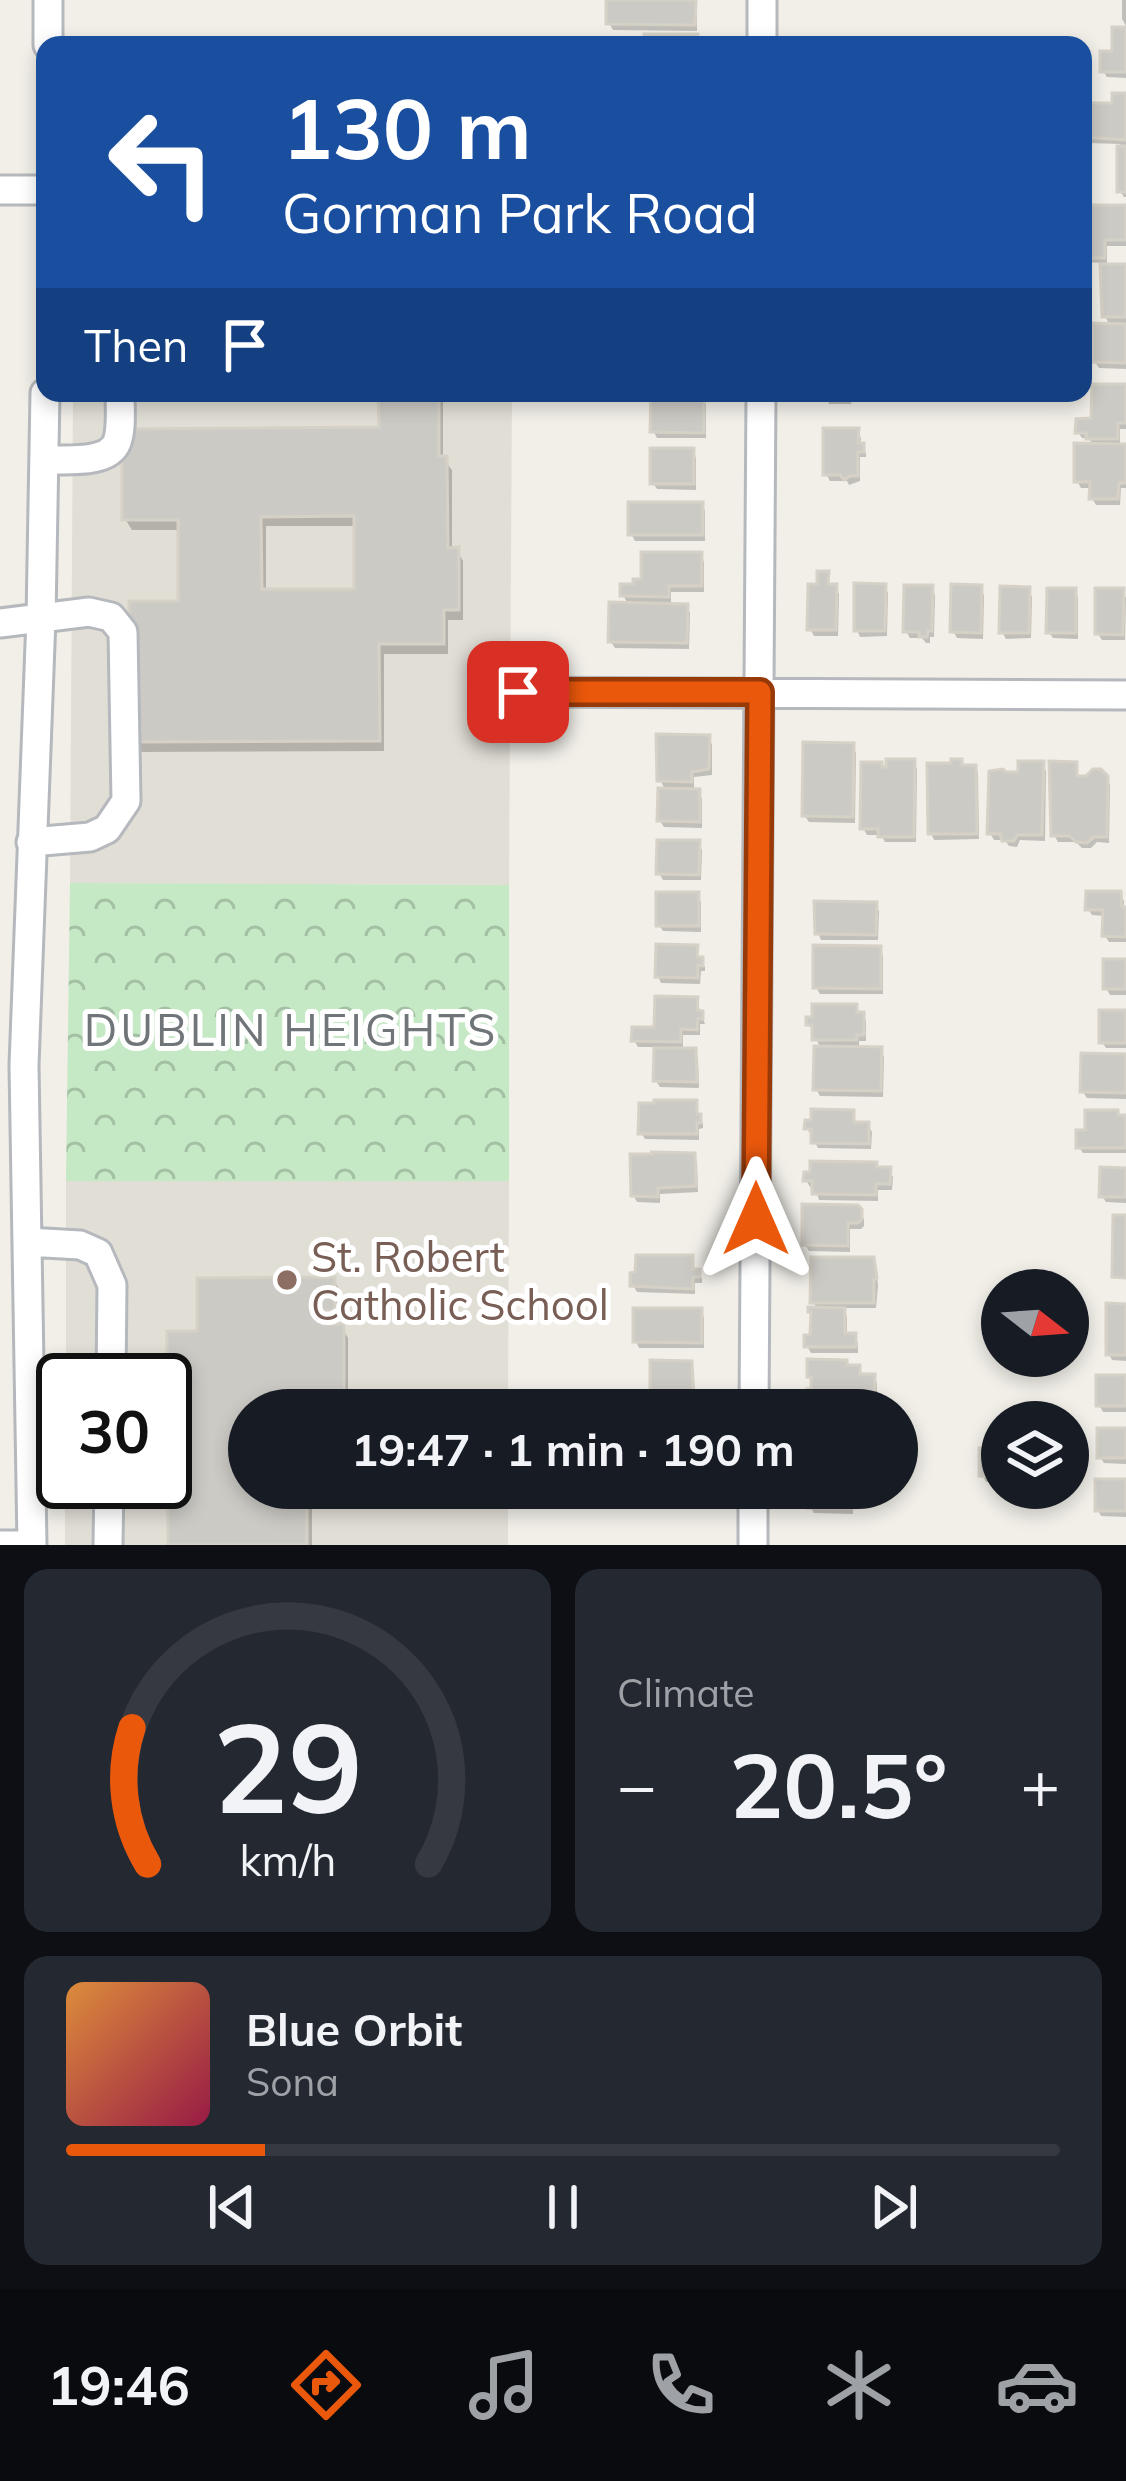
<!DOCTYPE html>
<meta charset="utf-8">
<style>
:root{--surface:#171b24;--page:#242831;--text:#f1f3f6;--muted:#9ea1a6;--line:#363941;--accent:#ea580c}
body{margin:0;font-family:Mulish,sans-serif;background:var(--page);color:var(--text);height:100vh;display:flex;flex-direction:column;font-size:45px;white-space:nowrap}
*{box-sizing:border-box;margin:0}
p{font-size:39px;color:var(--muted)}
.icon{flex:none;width:66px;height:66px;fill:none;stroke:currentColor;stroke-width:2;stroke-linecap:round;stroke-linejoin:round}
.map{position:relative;height:1545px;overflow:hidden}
.details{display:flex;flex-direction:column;gap:24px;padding:24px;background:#0d0f14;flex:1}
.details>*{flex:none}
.guide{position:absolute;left:36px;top:36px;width:1056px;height:366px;border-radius:24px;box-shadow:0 6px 18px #0003;background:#1a4fa0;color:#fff;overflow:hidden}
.needle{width:78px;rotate:107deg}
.buttons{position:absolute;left:981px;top:1269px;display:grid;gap:24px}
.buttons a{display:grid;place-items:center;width:108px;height:108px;border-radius:50%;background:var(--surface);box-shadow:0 6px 18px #0003;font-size:60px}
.speed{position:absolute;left:36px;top:1353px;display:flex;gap:24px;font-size:60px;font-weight:700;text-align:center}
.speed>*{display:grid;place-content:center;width:156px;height:156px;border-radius:50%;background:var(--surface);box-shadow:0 6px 18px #0003;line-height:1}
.speed .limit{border:6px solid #111;border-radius:18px;background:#fff;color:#111}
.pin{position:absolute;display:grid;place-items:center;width:102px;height:102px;color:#fff;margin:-51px;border-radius:24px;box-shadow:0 6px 18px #0006}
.me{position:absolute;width:132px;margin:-66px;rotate:0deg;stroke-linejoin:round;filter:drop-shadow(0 0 9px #0008)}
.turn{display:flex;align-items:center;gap:42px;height:252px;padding:0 48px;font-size:54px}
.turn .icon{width:156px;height:156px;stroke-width:2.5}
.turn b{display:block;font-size:84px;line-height:102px}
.then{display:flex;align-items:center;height:114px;padding:0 48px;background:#0003;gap:24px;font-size:45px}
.big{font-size:90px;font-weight:700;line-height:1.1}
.details .widget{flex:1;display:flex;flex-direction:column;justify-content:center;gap:18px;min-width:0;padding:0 42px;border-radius:24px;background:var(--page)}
.details .dial{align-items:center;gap:0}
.dial svg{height:312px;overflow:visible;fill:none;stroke:var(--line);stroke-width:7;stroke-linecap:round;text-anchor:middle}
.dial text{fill:var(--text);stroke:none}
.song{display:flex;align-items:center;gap:36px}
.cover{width:144px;height:144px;border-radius:18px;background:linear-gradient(135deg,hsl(30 70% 55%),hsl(340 70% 35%))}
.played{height:12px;border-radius:6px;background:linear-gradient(90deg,var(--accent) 20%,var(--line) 20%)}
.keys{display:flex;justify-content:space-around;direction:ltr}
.heat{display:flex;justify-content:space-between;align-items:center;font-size:66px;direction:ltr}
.details .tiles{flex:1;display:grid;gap:24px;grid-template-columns:1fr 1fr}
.widget:last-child{grid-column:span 2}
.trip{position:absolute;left:228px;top:1389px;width:690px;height:120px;border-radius:60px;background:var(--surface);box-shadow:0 6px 18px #0003;font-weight:700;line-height:120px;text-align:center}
.tab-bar{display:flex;height:192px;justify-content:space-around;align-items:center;background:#090b0e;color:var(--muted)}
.tab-bar .icon{width:84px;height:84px}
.tab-bar .current{color:var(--accent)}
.tab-bar b{font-size:54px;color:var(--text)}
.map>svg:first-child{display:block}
.education{fill:#e1ded6}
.forest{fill:url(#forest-crowns)}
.shadow{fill:#0003;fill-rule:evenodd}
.building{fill:#cccac5;stroke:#d6d1c6;stroke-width:3;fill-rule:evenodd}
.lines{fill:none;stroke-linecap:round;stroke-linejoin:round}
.minor-casing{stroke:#b5b8bc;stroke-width:33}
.minor{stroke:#fff;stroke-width:27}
.route-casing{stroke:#983908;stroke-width:30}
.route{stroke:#ea580c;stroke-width:21}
.education-dot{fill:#8d6e63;stroke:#fff;stroke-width:4.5}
.labels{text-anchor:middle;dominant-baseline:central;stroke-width:10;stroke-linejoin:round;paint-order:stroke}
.education-label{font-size:42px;fill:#785e54;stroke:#fff;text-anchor:start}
.neighbourhood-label{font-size:45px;letter-spacing:3px;fill:#70757a;stroke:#fff}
</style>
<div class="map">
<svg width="1126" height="1545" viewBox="0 0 1126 1545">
<defs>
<pattern id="forest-crowns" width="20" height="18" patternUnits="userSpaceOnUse" patternTransform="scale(3)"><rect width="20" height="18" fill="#c5e8c5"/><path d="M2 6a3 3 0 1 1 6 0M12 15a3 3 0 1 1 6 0" fill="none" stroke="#a3c0a4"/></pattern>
</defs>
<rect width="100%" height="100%" fill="#f1efe8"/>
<path class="education" d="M73,393H512L509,885L70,883Z
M66,1181H509L508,1410H249V1488H508V1545H65V1482H165V1380H66Z"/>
<path class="forest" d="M70,883L509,885V1181H66Z"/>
<path class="shadow" d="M609,0H697V31L613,30L609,23Z
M1122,0H1126V26L1122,19Z
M1126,30V78L1107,77L1103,71L1115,54Z
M1126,96V197H1124L1120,191V144L1088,143L1084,136Z
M1083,208H1126V246H1107V267H1126V369L1099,368L1095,362L1110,326L1105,316L1103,263L1083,262Z
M1126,387V429H1120V446L1126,447V488H1121L1120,505H1096L1092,498L1093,488H1081L1077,481L1093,446L1089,438H1082L1078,432L1094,421Z
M381,393H443V459L452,470V551L457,550L463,561V620H448V654H384V751L138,752L132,742L181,604V530H132L125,519L382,430ZM266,526H357V592H266Z
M825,393H852L851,404H829Z
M703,399L706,405V438H657L653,431Z
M857,431L861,438L860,446L866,453V457H860V481L849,485L847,481H830L826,474Z
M692,451L696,458V490L657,489L653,483Z
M702,505L705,511V541H635L631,534Z
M700,555L704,562V592H671V606L686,607L690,613L689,649L615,648L611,642L629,606L623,595Z
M827,574L830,587H835L839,594L838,636H814L810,629L820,587Z
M884,587L888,593L887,636L860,637L857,630Z
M931,588L935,595L934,637H930V643H926L922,638H910L906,631Z
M980,588L984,595L983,639L957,638L953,631Z
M1028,590L1032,597L1031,638L1006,639L1002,632Z
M1074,591L1078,597V639L1053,638L1049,632Z
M1122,591L1126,598L1125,640H1102L1098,634Z
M708,738L712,744V775L694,777V792H698L702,799V828L664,827L660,821L666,791L660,780Z
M852,746L856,753L855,823L809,822L805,816Z
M913,762L917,769L916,842H885L881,835H867L863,828L884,770Z
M1042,764L1046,771L1045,841L1020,840L1017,847L1009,846L1005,840H994L990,833L1021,776Z
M1075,765L1079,779L1105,778L1110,785L1109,843L1097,842L1091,848H1082L1076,842H1058L1054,835Z
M954,766L975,768L978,774L979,839L934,840L931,833Z
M698,843L702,850L701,880H663L659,873Z
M1120,894L1124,901V910H1126V942H1109L1105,936L1106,916L1092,915L1088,909Z
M697,896L701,902V932L663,931L659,925Z
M875,905L879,911L878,940H821L818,933Z
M696,948L699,960L705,967V971H701L700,984L661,983L658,976Z
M879,949L883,956V994H820L816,987Z
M1126,963V995H1110L1106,988Z
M696,1000L705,1024H700V1035H683V1051H694L698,1058L699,1088L660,1087L656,1081L657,1047H638L634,1040L657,1030Z
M855,1007L866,1021V1041H859V1050H881L884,1057L883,1097L820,1096L816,1089L821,1049L809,1024Z
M1126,1013V1048H1106L1102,1042Z
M1126,1057V1099L1087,1098L1083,1092Z
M695,1103L703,1124V1128L699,1129V1140L645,1139L641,1133Z
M852,1113L856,1125H868L872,1132L871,1149L818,1148L807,1128Z
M1120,1118H1126V1153H1083L1079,1147Z
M693,1156L697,1162L698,1192L660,1194V1203L637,1202L634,1196Z
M878,1170H889L893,1177L892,1190H878V1201L819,1200L815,1187H810L806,1180Z
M1126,1171V1203L1106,1202L1102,1196Z
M857,1208L864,1219V1226L861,1229H850V1252L809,1251L805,1245Z
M692,1258L695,1272L702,1278V1283H695V1294L637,1292L633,1285Z
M872,1260L876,1266L878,1286L876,1308H842L847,1317V1336H854L858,1343V1353H811L807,1346L813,1338L818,1310L813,1302Z
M334,1280L340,1291V1320H328V1327H342L348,1338V1410H249V1488H345V1498L312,1499V1545H171L200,1334Z
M1126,1307V1361L1112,1360L1109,1354Z
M701,1311L704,1318V1348H639L636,1341Z
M690,1364L694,1371L695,1400H657L653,1393Z
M849,1368H858L863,1377H873L877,1383V1399L870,1398V1410H867L864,1405L813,1402L810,1396L814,1383L810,1376Z
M1126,1378V1412H1103L1099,1405Z
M1126,1431V1464L1104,1463L1100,1457Z
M1002,1448V1482H986L982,1475V1451Z
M1126,1482V1517L1101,1516L1098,1510Z
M641,1488H694V1504H671V1509H668L665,1504L644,1503L640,1497Z
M811,1488H853V1514L814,1513L810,1507Z
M1003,1488H1045V1498L1031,1502L1011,1500Z"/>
<path class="building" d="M606,0H696L695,25L606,24Z
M1112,27H1126V72H1100V51H1112Z
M644,34H698V45H644Z
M1112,93H1126V140L1083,137V103H1112Z
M1117,146H1126V192H1117Z
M1083,205H1126V240H1105V258H1083Z
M1100,264H1126V317H1102Z
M1092,323L1126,324V363L1092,362Z
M1092,384H1126V423H1118V439H1086V433H1075L1076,419L1091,418Z
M378,393H439V456H447L448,548L459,547V610H444V644H379L380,741L129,742V601H178V520H122V429L379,427ZM354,516V589H262L261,517Z
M651,395L704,396V433L650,432Z
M823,428H859L858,443H864V452H858V476H850L844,480L840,475H823Z
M1074,443L1126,444V483H1119L1118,499H1089L1090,482H1074Z
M650,448H694V484H650Z
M628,502H703V535H628Z
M641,552H702V586H669V597L620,596V584H633V579H641Z
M817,571H829L828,584H837L836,630H807L808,584H817Z
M854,583L886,584L885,631H854Z
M951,584L982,585L981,633L950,632Z
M904,585H933L932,631H928L927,637H919V632H903Z
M1000,586L1030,587L1029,633H999Z
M1047,588H1076V633H1046Z
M1095,588H1124L1123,635L1095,634Z
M609,602L688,604L687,643L608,642Z
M656,734L710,735L709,769L692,772V782L657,781Z
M803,742L854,743L853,817L802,816Z
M886,759H915L914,837H878V829H860L861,762H882V767H886Z
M951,759H962V765H976L977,834H928L927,763H951Z
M1018,761H1044L1042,835H1017L1014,841H1002L1000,834H987L989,771L1003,769L1006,772H1018Z
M1049,761L1077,762V776H1086L1093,769H1101L1108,776L1107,837H1094L1087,843L1076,842L1070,836H1051Z
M658,788L700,789V822L657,821Z
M657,840H700L699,875L656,874Z
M1086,891H1121L1122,907H1126V937L1102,936L1103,910H1085Z
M656,892H699V926H656Z
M814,901L877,902L876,935L815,934Z
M656,944L698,945L697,957H703V966L698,965V978L655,977Z
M813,945L881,946V989L813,988Z
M1103,959H1126V989H1103Z
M655,996L698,997L697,1010L703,1011V1019H698L697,1030L681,1029V1042L631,1041L632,1027H654Z
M812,1004H857V1012H864V1035H857V1040H812V1025H806V1017H812Z
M1099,1010H1126V1043H1099Z
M814,1046L882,1047L881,1091L813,1090Z
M654,1048H696L697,1082L653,1081Z
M1081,1053L1126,1054V1093L1080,1092Z
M654,1100H697V1114H701V1123H697V1134H638L639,1103H654Z
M811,1109L854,1110V1122H869V1144L811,1143V1129H804L805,1120H811Z
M1085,1110H1118V1115H1126V1148H1076V1130H1085Z
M652,1152L695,1153L696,1186L658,1188V1197L631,1196L630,1154H653Z
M810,1161L877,1162V1167H891L890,1184H876V1195L812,1194V1181H803L804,1172H810Z
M1100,1167L1126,1168V1197H1099Z
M802,1204L858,1205L862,1209V1219L858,1223H848V1246L802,1245Z
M1113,1215H1126V1278L1112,1277Z
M636,1255H693V1269H700V1277H693V1289L630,1286V1273L635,1272Z
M811,1257H874L877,1278L874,1280V1303H810Z
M335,1277V1311H324V1324H344V1410H249V1488H341L307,1489V1545H168L167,1331H197V1278Z
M1106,1303L1126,1304V1355H1106Z
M808,1307L845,1308V1333H856V1347H804V1335H810L811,1312H808Z
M633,1308H702V1343L633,1342Z
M807,1359L847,1360V1365H860V1374H875V1393H868V1403H859V1399L807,1396V1389H811V1377H807Z
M650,1360L692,1361L693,1395L650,1394Z
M1096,1375H1126V1406H1096Z
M1097,1428H1126V1458H1097Z
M1001,1447L1002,1488H1043V1492L1028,1496L1005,1495L1000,1492V1477L979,1476V1448Z
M1095,1479H1126V1511H1095Z
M638,1488H692V1499L669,1498L670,1503H662L661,1498L637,1497Z
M808,1488H851V1508H807V1502L805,1503Z"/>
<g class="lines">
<defs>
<path id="minor" d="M48,0V45
M762,45V0
M0,190H45
M44,460C64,459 108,465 117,442C122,429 120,408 120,393
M0,623L89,612L111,617L123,632L126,801L107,829L90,837L31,842
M518,692L1126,695
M27,1242L80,1245L98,1253L112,1285L111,1380
M754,1410L761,393
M0,1545H22
M32,1545L24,1065L41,618L45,393
M108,1545L109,1482
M753,1545V1488"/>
</defs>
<use href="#minor" class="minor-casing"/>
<use href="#minor" class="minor"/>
</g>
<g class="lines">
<defs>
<path id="route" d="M518,692H760L756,1219"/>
</defs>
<use href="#route" class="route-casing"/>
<use href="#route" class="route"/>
</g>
<circle class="education-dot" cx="287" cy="1280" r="12"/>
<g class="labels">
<g class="education-label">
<text x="311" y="1256">St. Robert<tspan x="311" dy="48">Catholic School</tspan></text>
</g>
<g class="neighbourhood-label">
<text x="291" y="1029">DUBLIN HEIGHTS</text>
</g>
</g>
</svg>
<div class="buttons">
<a><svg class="needle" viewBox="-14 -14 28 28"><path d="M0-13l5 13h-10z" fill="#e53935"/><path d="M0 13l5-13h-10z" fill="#9ea1a6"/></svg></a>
<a><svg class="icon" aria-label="layers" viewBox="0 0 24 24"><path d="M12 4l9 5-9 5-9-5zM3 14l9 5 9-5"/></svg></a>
</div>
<div class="speed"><div class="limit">30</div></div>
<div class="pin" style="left:518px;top:692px;background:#d93025"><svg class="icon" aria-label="arrive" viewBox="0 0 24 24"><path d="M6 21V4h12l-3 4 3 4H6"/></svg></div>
<svg class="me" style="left:756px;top:1219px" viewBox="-20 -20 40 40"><path d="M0-17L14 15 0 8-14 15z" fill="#ea580c" stroke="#fff" stroke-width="4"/></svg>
<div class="trip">19:47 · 1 min · 190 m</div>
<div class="guide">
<div class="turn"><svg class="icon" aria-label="left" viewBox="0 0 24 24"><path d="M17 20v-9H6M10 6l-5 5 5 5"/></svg><div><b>130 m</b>Gorman Park Road</div></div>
<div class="then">Then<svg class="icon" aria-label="arrive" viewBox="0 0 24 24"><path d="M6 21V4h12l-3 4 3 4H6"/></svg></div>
</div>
</div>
<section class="details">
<div class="tiles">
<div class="widget dial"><svg viewBox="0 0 100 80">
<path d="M14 69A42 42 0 1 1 86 69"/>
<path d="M14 69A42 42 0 0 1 10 34" stroke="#ea580c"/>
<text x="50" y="56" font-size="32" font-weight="700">29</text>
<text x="50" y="72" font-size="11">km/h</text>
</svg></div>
<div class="widget"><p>Climate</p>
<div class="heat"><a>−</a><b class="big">20.5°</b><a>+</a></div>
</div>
<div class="widget">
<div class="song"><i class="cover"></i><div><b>Blue Orbit</b><p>Sona</p></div></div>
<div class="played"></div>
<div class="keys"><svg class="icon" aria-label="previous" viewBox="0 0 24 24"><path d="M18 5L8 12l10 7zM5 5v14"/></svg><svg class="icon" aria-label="pause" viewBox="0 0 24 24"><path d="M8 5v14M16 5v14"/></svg><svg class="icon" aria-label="next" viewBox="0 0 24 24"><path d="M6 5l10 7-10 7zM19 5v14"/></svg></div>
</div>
</div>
</section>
<nav class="tab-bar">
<b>19:46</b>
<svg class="icon current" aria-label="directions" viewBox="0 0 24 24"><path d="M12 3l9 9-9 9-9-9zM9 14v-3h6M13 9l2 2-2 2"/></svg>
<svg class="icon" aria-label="music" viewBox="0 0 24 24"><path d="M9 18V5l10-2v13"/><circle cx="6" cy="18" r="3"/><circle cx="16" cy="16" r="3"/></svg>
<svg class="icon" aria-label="phone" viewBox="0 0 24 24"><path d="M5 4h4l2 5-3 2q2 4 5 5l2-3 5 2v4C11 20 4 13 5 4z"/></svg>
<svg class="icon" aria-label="climate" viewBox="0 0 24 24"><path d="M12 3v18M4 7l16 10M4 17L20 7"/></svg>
<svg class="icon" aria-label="car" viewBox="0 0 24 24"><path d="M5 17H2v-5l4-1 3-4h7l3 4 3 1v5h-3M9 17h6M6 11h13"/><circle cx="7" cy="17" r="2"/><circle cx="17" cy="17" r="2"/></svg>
</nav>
